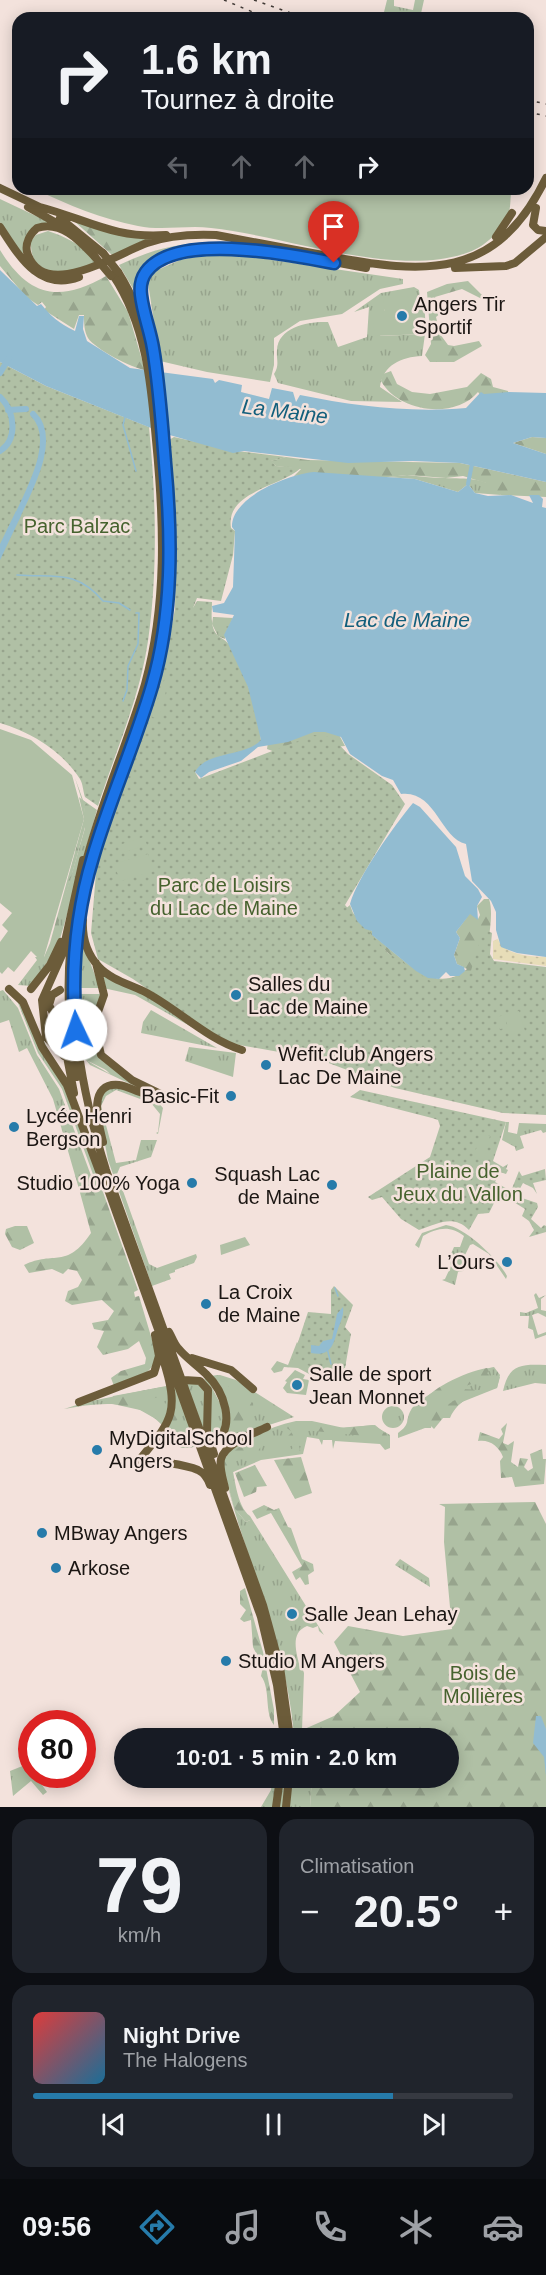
<!DOCTYPE html>
<html lang="fr">
<meta charset="utf-8">
<style>
:root{--surface:#171b24;--page:#20242c;--text:#f1f3f6;--muted:#9ea1a6;--line:#363941;--accent:#267baa}
body{margin:0;font-family:Helvetica,sans-serif;background:var(--page);color:var(--text);height:100vh;display:flex;flex-direction:column;font-size:22px;white-space:nowrap}
*{box-sizing:border-box;margin:0}
p{font-size:20px;color:var(--muted)}
.icon{flex:none;width:33px;height:33px;fill:none;stroke:currentColor;stroke-width:2;stroke-linecap:round;stroke-linejoin:round}
.map{position:relative;height:1807px;overflow:hidden}
.side{display:flex;flex-direction:column;gap:12px;padding:12px;background:#0d0f14;flex:1}
.side>*{flex:none}
.banner{position:absolute;left:12px;top:12px;width:522px;height:183px;border-radius:18px;box-shadow:0 3px 15px #0003;background:#171b24;color:var(--text);overflow:hidden}
.speed{position:absolute;left:18px;top:1710px;display:flex;gap:12px;font-size:30px;font-weight:700;text-align:center}
.speed>*{display:grid;place-content:center;width:78px;height:78px;border-radius:50%;background:var(--surface);box-shadow:0 3px 15px #0003;line-height:1}
.speed .limit{border:9px solid #d22;background:#fff;color:#111}
.pin{position:absolute;display:grid;place-items:center;width:51px;height:51px;color:#fff;margin:-62px -26px;border-radius:50% 50% 50% 0;rotate:-45deg;box-shadow:0 0 6px #0007}
.pin .icon{rotate:45deg}
.me{position:absolute;width:66px;margin:-33px;rotate:357deg;stroke-linejoin:round;filter:drop-shadow(0 0 4px #0008)}
.turn{display:flex;align-items:center;gap:21px;height:126px;padding:0 30px;font-size:27px}
.turn .icon{width:78px;height:78px;stroke-width:2.5}
.turn b{display:block;font-size:42px;line-height:51px}
.lanes{display:flex;align-items:center;height:57px;padding:0 30px;background:#0003;justify-content:center;gap:30px;direction:ltr}
.lanes .off{opacity:.35}
.big{font-size:45px;font-weight:700;line-height:1.1}
.side .card{flex:1;display:flex;flex-direction:column;justify-content:center;gap:9px;min-width:0;padding:0 21px;border-radius:18px;background:var(--page)}
.side .dial{align-items:center;gap:0}
.dial b{font-size:78px;line-height:1}
.song{display:flex;align-items:center;gap:18px}
.cover{width:72px;height:72px;border-radius:9px;background:linear-gradient(135deg,hsl(0 70% 55%),hsl(200 70% 35%))}
.played{height:6px;border-radius:3px;background:linear-gradient(90deg,var(--accent) 75%,var(--line) 75%)}
.keys{display:flex;justify-content:space-around;direction:ltr}
.heat{display:flex;justify-content:space-between;align-items:center;font-size:33px;direction:ltr}
.side .tiles{flex:1;display:grid;gap:12px;grid-template-columns:1fr 1fr}
.card:last-child{grid-column:span 2}
.trip{position:absolute;left:114px;top:1728px;width:345px;height:60px;border-radius:30px;background:var(--surface);box-shadow:0 3px 15px #0003;font-weight:700;line-height:60px;text-align:center}
.menu{display:flex;height:96px;justify-content:space-around;align-items:center;background:#090b0e;color:var(--muted)}
.menu .icon{width:42px;height:42px}
.menu .on{color:var(--accent)}
.menu b{font-size:27px;color:var(--text)}
.map>svg:first-child{display:block}
.grass{fill:url(#grass-tufts)}
.forest{fill:url(#forest-firs)}
.wetland{fill:url(#wetland-marsh)}
.sand{fill:url(#sand-dots)}
.park{fill:url(#park-dots)}
.pitch{fill:#b0c0a5}
.water{fill:#92bcd1}
.lines{fill:none;stroke-linecap:round;stroke-linejoin:round}
.stream{stroke:#92bcd1;stroke-width:1.5}
.canal{stroke:#92bcd1;stroke-width:4}
.river{stroke:#92bcd1;stroke-width:6}
.highway{stroke:#6c5c3a;stroke-width:8}
.rail{stroke:#433c38;stroke-width:1.5;stroke-dasharray:3 6;stroke-linecap:butt}
.highway-bridge{stroke:#6c5c3a;stroke-width:8}
.route-casing{stroke:#114b97;stroke-width:15}
.route{stroke:#1a73e8;stroke-width:10}
.poi-dot{fill:#267baa;stroke:#f3e2dc;stroke-width:2}
.labels{text-anchor:middle;dominant-baseline:central;stroke-width:5;stroke-linejoin:round;paint-order:stroke}
.poi-label{font-size:20px;fill:#1b1613;stroke:#f3e2dc;text-anchor:start}
.park-label{font-size:20px;fill:#46622e;stroke:#f3e2dc}
.water-label{font-size:21px;font-style:italic;fill:#135f7c;stroke:#f3e2dc}
</style>
<div class="map">
<svg width="546" height="1807" viewBox="0 0 546 1807">
<defs>
<pattern id="grass-tufts" width="24" height="20" patternUnits="userSpaceOnUse" patternTransform="scale(1.5)"><rect width="24" height="20" fill="#b0c0a5"/><path d="M3 7l-1-3M5 7V3M7 7l1-3M15 17l-1-3M17 17v-4M19 17l1-3" fill="none" stroke="#97a48d"/></pattern>
<pattern id="forest-firs" width="22" height="20" patternUnits="userSpaceOnUse" patternTransform="scale(1.5)"><rect width="22" height="20" fill="#b0c0a5"/><path d="M5 1l3.5 6h-7zM16 11l3.5 6h-7z" fill="#97a48d"/></pattern>
<pattern id="wetland-marsh" width="20" height="14" patternUnits="userSpaceOnUse" patternTransform="scale(1.5)"><rect width="20" height="14" fill="#b0c0a5"/><path d="M1 5h8M5 5V1M11 12h8M15 12V8" fill="none" stroke="#97a48d"/></pattern>
<pattern id="sand-dots" width="8" height="8" patternUnits="userSpaceOnUse" patternTransform="scale(1.5)"><rect width="8" height="8" fill="#e7ddb8"/><path d="M2 2h.1M6 6h.1" fill="none" stroke="#c6bd9d" stroke-width="1.8" stroke-linecap="round"/></pattern>
<pattern id="park-dots" width="8" height="8" patternUnits="userSpaceOnUse" patternTransform="scale(1.5)"><rect width="8" height="8" fill="#b0c0a5"/><path d="M2 2h.1M6 6h.1" fill="none" stroke="#97a48d" stroke-width="1.8" stroke-linecap="round"/></pattern>
</defs>
<rect width="100%" height="100%" fill="#f3e2dc"/>
<path class="grass" d="M387,0H394V6L413,10L415,0H424L420,18L384,12Z
M0,199L55,225C33,228 19,233 24,258L0,222Z
M48,231C69,238 84,246 97,264C72,273 29,283 31,241L36,235Z
M202,243L229,245C208,246 152,253 141,274C137,281 138,289 138,297L119,265C147,252 171,244 202,243Z
M219,252L403,279V284L380,289L342,314L300,321L274,338V365L270,382L207,372L160,361L148,283L153,272L180,260Z
M414,287L419,290L421,306L385,309L380,336L425,334L422,356C401,357 383,365 380,387L402,402L351,401L278,383L274,374C280,365 276,359 277,350C278,326 311,321 328,322L338,347L367,337L369,307L354,312L381,293Z
M407,475C419,476 432,478 445,478C464,479 489,476 501,495L475,493L468,484L458,492L415,479L387,477Z
M75,778L83,800L97,810L58,946L31,986L18,985L37,960H46L48,956L85,828L84,807Z
M81,939L100,988H77Z
M98,970L141,991L204,1034L135,995L103,988Z
M5,987C48,1025 79,1124 99,1178L95,1180L62,1089L38,1053L18,1003Z
M3,990L18,1008L37,1055L59,1089L93,1181L79,1189L53,1099L27,1048L19,1052L9,1020L0,1023V991Z
M77,994H101L94,1016L98,1051L160,1098L90,1065L86,1060L110,1074L94,1058V1043L86,1060H82Z
M151,1010L217,1048L141,1033L143,1022Z
M189,1047L236,1053L233,1077L185,1061Z
M110,1088C126,1088 153,1094 163,1108L158,1134L156,1133L158,1132L160,1114L151,1103L116,1090L106,1096L101,1106L116,1163L136,1160L141,1140H157L151,1157L120,1167L117,1174L149,1264L157,1268L196,1254L197,1257L194,1263L175,1270V1272L169,1274L171,1279L152,1286L108,1160L98,1107L104,1092Z
M506,1122H509L508,1132L517,1134L519,1123L546,1124V1132L543,1133L541,1130L520,1136L524,1148L516,1151L515,1147L502,1140Z
M446,1225C465,1227 498,1259 507,1276L506,1279L489,1254L473,1244L470,1245L464,1257L467,1263L463,1271L458,1272L455,1285L442,1280L445,1279L451,1266L449,1258L454,1247H460L464,1236C450,1225 437,1228 423,1236L419,1248L415,1245L422,1233Z
M245,1237L250,1245L221,1255L220,1245Z
M536,1293L539,1298L546,1295L541,1299V1310L546,1311V1317L538,1313L532,1315L538,1335L546,1332V1335L535,1339L533,1330L528,1328L529,1316H520V1312L526,1313L538,1308L534,1295Z
M161,1348L197,1446C179,1452 174,1443 165,1429L175,1393Z
M546,1365V1384L535,1383L503,1391C509,1364 521,1364 546,1365Z
M494,1367L500,1375L497,1388L462,1402L432,1422L431,1428H425L398,1438V1433C411,1424 405,1420 411,1410C420,1395 477,1369 494,1367Z
M220,1375L236,1380L294,1417L225,1439L228,1426L211,1377Z
M207,1378L224,1411L221,1436L211,1441L208,1385L204,1379Z
M186,1382L205,1386L208,1442Z
M171,1385L172,1391L162,1425C136,1397 97,1403 64,1409L86,1402Z
M382 1417a11 11 0 1 1 22 0a11 11 0 1 1-22 0Z
M296,1421H312L344,1428L373,1425L390,1435V1448L385,1450L380,1444L335,1441L333,1449L332,1440H323L322,1445L319,1439L307,1437L303,1454L261,1460L231,1473V1463L225,1454C247,1438 269,1427 296,1421Z
M222,1462L234,1508L246,1522L250,1520V1516L324,1635L319,1631L318,1626L313,1628L307,1626C289,1633 297,1654 300,1668L302,1667L304,1673L302,1730L309,1727L310,1738H288L294,1735C286,1639 242,1555 222,1462Z
M400,1559L429,1578L430,1587L395,1565Z
M30,1763L32,1774L35,1775L47,1792L43,1795L31,1781L13,1796L10,1771Z
M272,1778H312L310,1807H261L271,1790Z"/>
<path class="forest" d="M74,221L152,239L112,255Z
M0,250C29,297 59,303 106,276L128,312L145,370C132,368 95,349 88,338C84,331 84,323 84,315H79L74,329L44,310L46,307L42,302L38,305L26,297L0,266Z
M468,281L483,296L482,299L462,289L435,297L441,313L436,317L440,334L448,345L454,346L479,341L482,346L454,362H430L425,355L431,344L427,292L447,284Z
M391,371L397,384L412,392L430,394L467,387L481,373L491,379L493,387L508,391L509,398L481,396L478,392C455,420 398,412 381,381L383,374Z
M532,437L546,438V454L513,443Z
M286,457L308,460L460,463L546,482V497L501,495L486,483L463,476L446,478L407,475L379,478L328,474L294,476L301,469L276,466L270,461Z
M311,730L337,731L345,746L275,752L267,749L268,742Z
M79,797L95,811L84,808L87,820L52,946L47,960H37L35,957H44L50,943L84,819Z
M484,899H489C495,916 486,951 483,971L433,987L416,979L343,911L350,905L353,913L372,931V935C401,955 432,998 467,969L457,964L454,955L460,938L456,932L470,913L478,919L480,915L477,906Z
M91,1030L94,1057L100,1059L112,1073L86,1060L88,1031Z
M98,1178L138,1290L134,1292L135,1297L139,1296L156,1353C155,1376 133,1379 114,1386L111,1378L121,1371L145,1364L146,1358L139,1341L128,1349L103,1355L97,1347L104,1331L94,1329L92,1323L108,1320L114,1311L102,1300L72,1305L65,1301L68,1291L78,1287L82,1280L77,1271L68,1269L63,1274L52,1269L29,1273L24,1265C55,1250 66,1270 91,1233L79,1189Z
M15,1226H27L34,1243L20,1250L12,1247L5,1234L6,1229Z
M297,1342L300,1346L346,1351V1365L342,1369L323,1370L322,1381L298,1368L284,1367L282,1371L274,1373L271,1369L277,1361L288,1365Z
M487,1368L491,1370L487,1373L489,1375L487,1380L480,1379C469,1389 446,1386 439,1400L446,1406L458,1398L457,1391L461,1389L480,1390L490,1385L493,1375L500,1377L497,1388C478,1392 458,1399 450,1418H443L434,1429L426,1421V1415L415,1417V1409C431,1388 462,1373 487,1368Z
M217,1375L224,1377L231,1391H239L253,1403L254,1417L250,1420L245,1417L243,1421L247,1423L248,1430L228,1434L229,1417L211,1376Z
M162,1387L168,1390L167,1394L143,1402L159,1414L167,1401L170,1407L163,1423L140,1410L113,1404L111,1401L113,1396Z
M178,1399L184,1415L176,1421V1425L181,1429L188,1428L193,1440L189,1447L181,1448L168,1429Z
M314,1422L337,1428L375,1425L387,1435L389,1444H382L374,1437L304,1430L299,1446L301,1453L288,1454L287,1450L292,1449L295,1443H286V1438L292,1432L283,1425Z
M507,1423L503,1443L508,1445L514,1441L511,1462L518,1467L520,1458L528,1459L524,1467L528,1471L533,1468L530,1454L542,1449L543,1459H546L544,1484L515,1487L512,1477L501,1478L500,1461L503,1457C499,1446 489,1439 478,1441L480,1432L499,1439L503,1434L501,1429Z
M265,1438L264,1444L254,1454H231L244,1443Z
M225,1456L230,1458C235,1475 236,1506 250,1516V1520L246,1522L234,1508L222,1462Z
M301,1457L312,1493L295,1499L274,1460Z
M255,1465L267,1486L257,1487L256,1492L244,1497L235,1473Z
M535,1502L546,1524V1807H310L312,1778H448V1738H310L309,1727L334,1716L360,1692L334,1642L348,1626L403,1636L452,1629L444,1542L445,1507L439,1504Z
M264,1505L274,1510L279,1508L288,1527L291,1528L302,1559L313,1564L314,1571L308,1575L309,1584L305,1585L300,1577L296,1580L292,1572L302,1566L271,1513L257,1519L252,1511Z
M245,1588L263,1652L274,1710V1725C264,1713 271,1689 261,1676L263,1667L253,1647L251,1620L244,1622L240,1619L246,1610L240,1604V1591Z"/>
<path class="wetland" d="M213,617L233,618L225,635V639L218,636L212,624Z"/>
<path class="sand" d="M498,939C503,955 531,957 546,957V966L493,959V941Z"/>
<path class="park" d="M0,362L46,386L149,427C156,497 158,571 148,641C140,697 115,753 98,806L85,797C83,791 83,784 80,779C62,751 31,732 0,723Z
M174,437L237,451L286,457L271,461L276,466L301,468C281,487 225,491 231,528L235,531L233,555L221,601L197,598L193,608L197,601L212,602C212,613 209,630 220,637C226,641 229,643 232,650C246,677 259,710 261,741C248,754 214,755 195,772L199,779L314,735L332,737L348,754L392,785L405,804L345,905L388,953L432,982L470,974L482,934L488,931L492,933L490,954L494,961L546,967V1115L503,1113L395,1088L318,1059L234,1044L206,1030L133,979L98,959L91,933L97,861L148,718L167,650L175,609L176,534L169,440Z
M360,1090L506,1122L493,1161L503,1167L508,1164L506,1169L508,1170L506,1174L500,1172L495,1182L511,1191L519,1171L522,1176L545,1169L546,1180L533,1183L537,1194L533,1188L523,1183L516,1196L537,1203L538,1207L531,1219L541,1228L544,1225L546,1226V1232L529,1237L534,1230L529,1221L522,1216L525,1209L507,1198L494,1203L489,1213L478,1214L469,1230C453,1214 438,1224 419,1230L401,1219L382,1197L372,1200L368,1197L430,1157L440,1126L438,1120L432,1118L350,1097Z
M334,1286L353,1305L345,1327L351,1334L345,1368L339,1372L322,1370L292,1360L308,1312L331,1314V1290Z"/>
<path class="pitch" d="M35,189H512C510,196 511,205 509,212C504,228 488,244 472,251C400,280 288,236 211,228C187,225 162,231 138,226C102,219 68,205 35,189Z
M407,296L417,302L424,297L426,334L375,336L373,322L385,310L383,298Z
M165,678L169,679L159,719L152,717Z
M0,729L31,740L72,775L84,819L44,957L38,958L31,951L14,972L8,967L2,974L0,972V942L8,931L2,925L12,913L0,903Z
M144,837L147,845L121,853L119,845Z
M148,854L154,871L121,881L113,864Z
M519,1011L525,1031L510,1035L506,1020L507,1028L500,1029L497,1017Z
M480,1134L490,1136L484,1160L474,1157Z
M295,1370L305,1375L303,1379L309,1380L306,1395L287,1393L283,1388L287,1382L285,1381Z"/>
<path class="water" d="M0,270L37,306L41,304C51,316 58,323 75,331L79,316H84L83,329L87,341L130,368L213,379L215,383L219,380L242,385L241,392L269,399L272,388L293,392L296,402L300,395C355,406 410,413 466,408L481,392L484,394L509,392L546,393V438L532,437L513,443L546,454V482L460,463L413,461L348,463L244,451L233,453L166,434L46,386L0,362Z
M314,472L415,479L458,492L468,484L475,493L488,496L511,495L533,503L529,495H539L543,499L542,507L546,508V957L517,953L501,947L496,930V912L491,901L472,881L466,844C440,838 436,790 401,794L393,780L382,776L350,754L341,737L325,732H314L288,742L258,747L241,761L209,772L201,778L195,772C206,751 246,757 261,740L248,687L224,635L234,615L213,612L212,606L224,603L233,587L235,531L232,527C231,497 289,474 314,472Z
M16,511L21,515L19,520L0,560V544Z
M413,803L420,807L456,847L465,876L478,889L482,897L477,906L478,920L470,914L456,932L460,938L454,955L457,964L464,967L465,971L459,976H450L446,972L439,979L428,978L416,971L372,935V931L365,929L357,921L350,904C358,876 394,826 413,803Z
M343,1307C344,1314 342,1319 339,1326C334,1339 334,1358 311,1353V1345L319,1346L323,1341L332,1339L337,1314Z
M536,1716H541L546,1729V1776L544,1757L533,1743Z"/>
<g class="lines">
<path class="stream" d="M125,417L123,425L136,471
M17,575C55,578 76,569 103,601L119,603L130,610
M123,701L127,690L128,666L138,644L139,613H136
M335,1288L338,1296
M327,1348L331,1364"/>
<path class="canal" d="M468,484L472,464"/>
<path class="river" d="M0,373L9,358
M0,397C14,410 19,439 0,451
M8,410L26,409
M16,519C28,492 59,439 33,414"/>
<path class="highway" d="M0,188L44,209
M28,207L60,225
M40,207C86,219 114,239 166,235
M536,208L533,225L538,230L546,231
M60,218L103,253
M0,227C19,256 39,292 79,277
M496,237L512,213
M248,246L366,268
M95,257C80,241 61,220 37,228C30,234 25,243 27,252C42,304 120,252 147,243C169,235 192,234 216,235C253,242 291,249 328,256C425,274 496,281 546,178
M455,268L506,266L515,263L546,237
M118,272C151,324 157,381 163,441C171,522 174,605 152,685C130,766 91,840 79,924C66,1008 81,1090 106,1170L263,1605L280,1667L290,1738
M146,319C143,307 139,294 142,282C151,245 225,248 254,251
M85,866C100,804 127,746 145,684C167,604 164,522 156,440C151,382 146,325 113,275
M76,910C65,965 67,1022 77,1077
M83,920C82,938 87,954 99,967C111,980 132,985 147,993C180,1011 207,1039 242,1050
M96,963L104,995L94,1023L101,1055L132,1080L169,1098
M9,989L23,1002L42,1047L67,1085L101,1176
M31,989L50,965L61,942
M60,990L52,995L49,1005L62,1031L74,1093
M64,1056L46,1037L42,1000L62,955L83,860
M103,1142C99,1125 86,1082 119,1085C128,1086 136,1092 146,1094
M101,1170L261,1617L277,1685L284,1738
M169,1332C172,1337 174,1344 178,1348C186,1358 197,1365 206,1374C224,1391 237,1426 214,1444
M192,1358L231,1370L253,1389
M184,1380L200,1381L208,1390L207,1432L214,1454
M79,1402L154,1373L159,1356L155,1335
M139,1462C150,1459 187,1465 198,1470C204,1473 208,1479 210,1485
M136,1464C171,1421 181,1415 163,1359
M225,1488C223,1479 219,1468 221,1459C225,1443 255,1433 267,1427
M276,1807L280,1778
M286,1807L289,1778"/>
<path class="rail" d="M224,0L267,18
M254,0L299,16
M528,88L536,90
M528,100L546,104
M528,112L546,116"/>
<path class="highway-bridge" d="M103,253L118,272
M95,257L111,276"/>
</g>
<g class="lines">
<defs>
<path id="route" d="M76,1030C71,972 76,913 93,857C110,799 135,744 152,686C173,614 172,537 165,463C162,425 159,383 153,348C150,330 143,313 141,295C140,287 141,279 146,272C176,231 292,255 334,263"/>
</defs>
<use href="#route" class="route-casing"/>
<use href="#route" class="route"/>
</g>
<g class="poi-dot">
<circle cx="402" cy="316" r="6"/>
<circle cx="236" cy="995" r="6"/>
<circle cx="266" cy="1065" r="6"/>
<circle cx="231" cy="1096" r="6"/>
<circle cx="14" cy="1127" r="6"/>
<circle cx="192" cy="1183" r="6"/>
<circle cx="332" cy="1185" r="6"/>
<circle cx="507" cy="1262" r="6"/>
<circle cx="206" cy="1304" r="6"/>
<circle cx="297" cy="1385" r="6"/>
<circle cx="97" cy="1450" r="6"/>
<circle cx="42" cy="1533" r="6"/>
<circle cx="56" cy="1568" r="6"/>
<circle cx="292" cy="1614" r="6"/>
<circle cx="226" cy="1661" r="6"/>
</g>
<g class="labels">
<g class="poi-label">
<text x="414" y="304">Angers Tir<tspan x="414" dy="23">Sportif</tspan></text>
<text x="248" y="984">Salles du<tspan x="248" dy="23">Lac de Maine</tspan></text>
<text x="278" y="1054">Wefit.club Angers<tspan x="278" dy="23">Lac De Maine</tspan></text>
<text x="219" y="1096" text-anchor="end">Basic-Fit</text>
<text x="26" y="1116">Lycée Henri<tspan x="26" dy="23">Bergson</tspan></text>
<text x="320" y="1174" text-anchor="end">Squash Lac<tspan x="320" dy="23">de Maine</tspan></text>
<text x="180" y="1183" text-anchor="end">Studio 100% Yoga</text>
<text x="495" y="1262" text-anchor="end">L’Ours</text>
<text x="218" y="1292">La Croix<tspan x="218" dy="23">de Maine</tspan></text>
<text x="309" y="1374">Salle de sport<tspan x="309" dy="23">Jean Monnet</tspan></text>
<text x="109" y="1438">MyDigitalSchool<tspan x="109" dy="23">Angers</tspan></text>
<text x="54" y="1533">MBway Angers</text>
<text x="68" y="1568">Arkose</text>
<text x="304" y="1614">Salle Jean Lehay</text>
<text x="238" y="1661">Studio M Angers</text>
</g>
<g class="park-label">
<text x="77" y="526">Parc Balzac</text>
<text x="224" y="885">Parc de Loisirs<tspan x="224" dy="23">du Lac de Maine</tspan></text>
<text x="458" y="1171">Plaine de<tspan x="458" dy="23">Jeux du Vallon</tspan></text>
<text x="483" y="1673">Bois de<tspan x="483" dy="23">Mollières</tspan></text>
</g>
<g class="water-label">
<text transform="translate(285 411) rotate(7)">La Maine</text>
<text x="407" y="619">Lac de Maine</text>
</g>
</g>
</svg>
<div class="speed"><div class="limit">80</div></div>
<div class="pin" style="left:334px;top:263px;background:#d93025"><svg class="icon" aria-label="arrive" viewBox="0 0 24 24"><path d="M6 21V4h12l-3 4 3 4H6"/></svg></div>
<svg class="me" style="left:76px;top:1030px" viewBox="-20 -20 40 40"><circle r="19" fill="#fff"/><path d="M0-13L10 11 0 6-10 11z" fill="#1a73e8"/></svg>
<div class="trip">10:01 · 5 min · 2.0 km</div>
<div class="banner">
<div class="turn"><svg class="icon" aria-label="right" viewBox="0 0 24 24"><path d="M7 20v-9h11M14 6l5 5-5 5"/></svg><div><b>1.6 km</b>Tournez à droite</div></div>
<div class="lanes"><svg class="icon off" aria-label="left" viewBox="0 0 24 24"><path d="M17 20v-9H6M10 6l-5 5 5 5"/></svg><svg class="icon off" aria-label="ahead" viewBox="0 0 24 24"><path d="M12 20V5M6 11l6-6 6 6"/></svg><svg class="icon off" aria-label="ahead" viewBox="0 0 24 24"><path d="M12 20V5M6 11l6-6 6 6"/></svg><svg class="icon" aria-label="right" viewBox="0 0 24 24"><path d="M7 20v-9h11M14 6l5 5-5 5"/></svg></div>
</div>
</div>
<section class="side">
<div class="tiles">
<div class="card dial"><b>79</b><p>km/h</p></div>
<div class="card"><p>Climatisation</p>
<div class="heat"><a>−</a><b class="big">20.5°</b><a>+</a></div>
</div>
<div class="card">
<div class="song"><i class="cover"></i><div><b>Night Drive</b><p>The Halogens</p></div></div>
<div class="played"></div>
<div class="keys"><svg class="icon" aria-label="previous" viewBox="0 0 24 24"><path d="M18 5L8 12l10 7zM5 5v14"/></svg><svg class="icon" aria-label="pause" viewBox="0 0 24 24"><path d="M8 5v14M16 5v14"/></svg><svg class="icon" aria-label="next" viewBox="0 0 24 24"><path d="M6 5l10 7-10 7zM19 5v14"/></svg></div>
</div>
</div>
</section>
<nav class="menu">
<b>09:56</b>
<svg class="icon on" aria-label="directions" viewBox="0 0 24 24"><path d="M12 3l9 9-9 9-9-9zM9 14v-3h6M13 9l2 2-2 2"/></svg>
<svg class="icon" aria-label="music" viewBox="0 0 24 24"><path d="M9 18V5l10-2v13"/><circle cx="6" cy="18" r="3"/><circle cx="16" cy="16" r="3"/></svg>
<svg class="icon" aria-label="phone" viewBox="0 0 24 24"><path d="M5 4h4l2 5-3 2q2 4 5 5l2-3 5 2v4C11 20 4 13 5 4z"/></svg>
<svg class="icon" aria-label="climate" viewBox="0 0 24 24"><path d="M12 3v18M4 7l16 10M4 17L20 7"/></svg>
<svg class="icon" aria-label="car" viewBox="0 0 24 24"><path d="M5 17H2v-5l4-1 3-4h7l3 4 3 1v5h-3M9 17h6M6 11h13"/><circle cx="7" cy="17" r="2"/><circle cx="17" cy="17" r="2"/></svg>
</nav>
